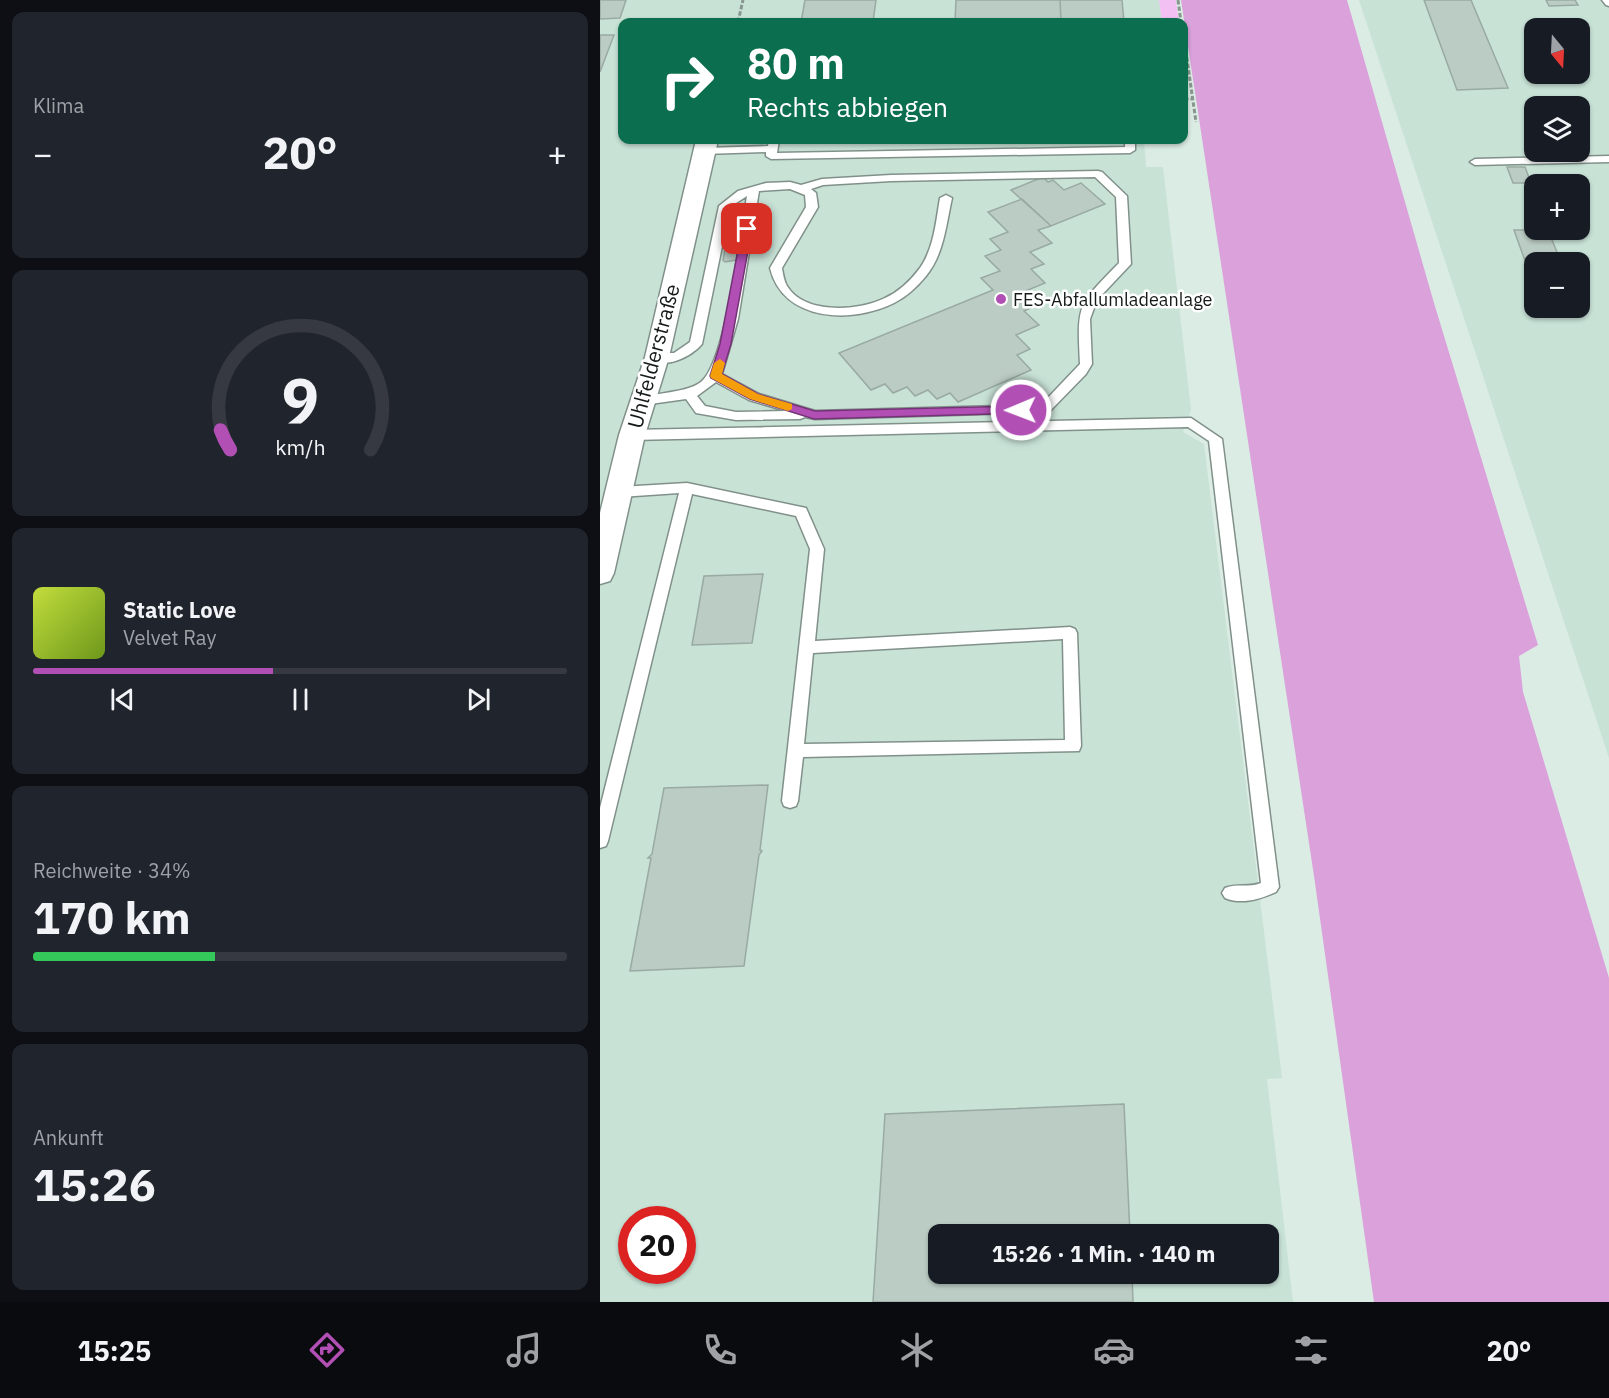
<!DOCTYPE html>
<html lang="de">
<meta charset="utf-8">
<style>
:root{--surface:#171b24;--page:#20242c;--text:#f1f3f6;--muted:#9ea1a6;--line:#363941;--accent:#b24fb5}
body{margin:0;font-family:"IBM Plex Sans",sans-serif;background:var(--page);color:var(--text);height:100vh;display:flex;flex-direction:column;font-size:22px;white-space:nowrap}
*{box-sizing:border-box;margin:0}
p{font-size:20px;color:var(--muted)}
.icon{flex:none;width:33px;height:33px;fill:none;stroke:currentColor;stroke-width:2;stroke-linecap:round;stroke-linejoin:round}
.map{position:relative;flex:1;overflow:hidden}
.sheet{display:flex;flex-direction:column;gap:12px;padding:12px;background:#0d0f14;width:600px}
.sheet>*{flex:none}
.guide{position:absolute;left:18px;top:18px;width:570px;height:126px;border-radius:12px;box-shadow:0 2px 4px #0004;background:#0b6e4f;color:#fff;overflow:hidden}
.needle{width:39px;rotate:162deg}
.buttons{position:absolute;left:924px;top:18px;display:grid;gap:12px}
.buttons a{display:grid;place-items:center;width:66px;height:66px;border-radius:12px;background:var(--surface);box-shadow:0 2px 4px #0004;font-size:30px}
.speed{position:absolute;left:18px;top:1206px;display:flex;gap:12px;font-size:30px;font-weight:700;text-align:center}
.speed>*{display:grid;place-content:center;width:78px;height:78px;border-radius:50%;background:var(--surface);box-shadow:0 2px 4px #0004;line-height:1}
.speed .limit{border:9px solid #d22;background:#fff;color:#111}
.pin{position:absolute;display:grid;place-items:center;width:51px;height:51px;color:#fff;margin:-26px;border-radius:12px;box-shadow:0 3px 9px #0006}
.me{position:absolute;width:66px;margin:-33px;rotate:269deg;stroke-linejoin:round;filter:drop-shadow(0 0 4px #0008)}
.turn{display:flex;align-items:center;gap:21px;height:126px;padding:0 30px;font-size:27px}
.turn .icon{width:78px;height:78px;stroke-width:2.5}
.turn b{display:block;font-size:42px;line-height:51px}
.big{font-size:45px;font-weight:700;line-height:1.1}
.sheet .tile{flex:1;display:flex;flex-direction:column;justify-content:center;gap:9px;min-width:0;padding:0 21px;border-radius:12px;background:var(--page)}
.sheet .dial{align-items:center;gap:0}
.dial svg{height:156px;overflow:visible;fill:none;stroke:var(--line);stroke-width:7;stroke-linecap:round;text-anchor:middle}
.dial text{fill:var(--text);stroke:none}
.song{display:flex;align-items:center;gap:18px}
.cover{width:72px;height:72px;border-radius:9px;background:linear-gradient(135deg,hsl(70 70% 55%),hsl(80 70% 35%))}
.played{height:6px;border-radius:3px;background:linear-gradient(90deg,var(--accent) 45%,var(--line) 45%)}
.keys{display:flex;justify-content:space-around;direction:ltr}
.heat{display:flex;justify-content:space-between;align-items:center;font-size:33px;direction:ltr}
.charge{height:9px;border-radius:4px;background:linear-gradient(90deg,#34c759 34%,var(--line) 0)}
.trip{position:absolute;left:328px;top:1224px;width:351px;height:60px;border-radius:12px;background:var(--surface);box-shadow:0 2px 4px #0004;font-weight:700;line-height:60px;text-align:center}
.dock{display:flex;height:96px;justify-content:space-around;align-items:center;background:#090b0e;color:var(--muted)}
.dock .icon{width:42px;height:42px}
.dock .current{color:var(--accent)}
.dock b{font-size:27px;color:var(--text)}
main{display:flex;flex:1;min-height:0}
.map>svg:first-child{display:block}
.built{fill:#c8e2d6;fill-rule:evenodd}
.green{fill:#f2c0f2}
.water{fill:#daa1db}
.building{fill:#bbccc4;stroke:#99aaa2;stroke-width:1.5}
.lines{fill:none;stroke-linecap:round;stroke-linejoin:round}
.service-casing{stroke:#81918a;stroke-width:3}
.minor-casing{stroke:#81918a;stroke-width:3}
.path{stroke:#899690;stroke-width:3;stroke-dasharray:4.5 2;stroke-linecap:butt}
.service{fill:#fff;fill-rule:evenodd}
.minor{fill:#fff;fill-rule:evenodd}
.route{fill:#b24fb5;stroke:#743376;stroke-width:1.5}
.slow{fill:#f59e0b}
.poi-dot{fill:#b24fb5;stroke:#fff;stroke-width:2}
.labels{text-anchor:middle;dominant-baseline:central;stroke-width:5;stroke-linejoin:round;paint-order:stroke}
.far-poi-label{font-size:18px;fill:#141a17;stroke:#fff;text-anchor:start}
.street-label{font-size:21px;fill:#141a17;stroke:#fff}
</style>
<main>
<section class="sheet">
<div class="tile"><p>Klima</p>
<div class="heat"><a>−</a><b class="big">20°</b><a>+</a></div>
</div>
<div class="tile dial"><svg viewBox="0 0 100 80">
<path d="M14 69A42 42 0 1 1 86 69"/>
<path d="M14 69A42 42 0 0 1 9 59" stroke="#b24fb5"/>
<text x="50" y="56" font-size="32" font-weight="700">9</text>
<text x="50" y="72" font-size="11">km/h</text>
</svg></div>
<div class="tile">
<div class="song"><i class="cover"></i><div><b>Static Love</b><p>Velvet Ray</p></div></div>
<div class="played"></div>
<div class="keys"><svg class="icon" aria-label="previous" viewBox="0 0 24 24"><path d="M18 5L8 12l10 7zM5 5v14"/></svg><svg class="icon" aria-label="pause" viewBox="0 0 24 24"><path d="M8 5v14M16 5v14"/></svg><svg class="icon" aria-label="next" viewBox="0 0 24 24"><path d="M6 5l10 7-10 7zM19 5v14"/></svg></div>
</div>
<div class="tile"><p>Reichweite · 34%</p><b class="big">170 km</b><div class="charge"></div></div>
<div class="tile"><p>Ankunft</p><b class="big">15:26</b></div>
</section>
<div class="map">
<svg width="1009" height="1302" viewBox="0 0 1009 1302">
<rect width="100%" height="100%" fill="#dbece4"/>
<path class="built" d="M0,0H559L562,22H22V140H544L546,167H563L591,410L583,432L604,444L682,1078L667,1079L693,1302H0ZM32,1220H82V1270H32ZM339,1234H669V1274H339Z
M759,0H1009V758ZM934,28H980V74H934ZM934,106H980V152H934ZM934,184H980V230H934ZM934,262H980V308H934Z"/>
<path class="green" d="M559,0H576L579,22H562Z"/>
<path class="water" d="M581,0H747L834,303L938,645L919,656L923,692L1009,978V1302H774L714,876Z"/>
<path class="building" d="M0,0H26L20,18L0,19Z
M205,0H276L273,22H201Z
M356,0H460L461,22H355Z
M460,0H522L524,22H461Z
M824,0H871L908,88L857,90Z
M946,0H975L978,5L949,6Z
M151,20H183V22H150Z
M0,35H14L0,72Z
M907,167H925L931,183H913Z
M443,177L448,182L453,180L464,190L481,183L505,204L451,226L411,190Z
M422,199L451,226L438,230L452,243L430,252L444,264L431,269L445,283L423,292L437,305L424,311L439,325L416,335L430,349L417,355L431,370L358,402L350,393L337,399L328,390L315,396L307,387L293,393L285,384L271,390L239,353L393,290L381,278L400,271L385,256L401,250L390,239L408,232L388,212Z
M914,230H948L961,262H934V286Z
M129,242L139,243L136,260L125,262L123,260L126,244Z
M163,574L152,643L92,645L104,576Z
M168,785L160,850L162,851L159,855L144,966L30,971L51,858H48L52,854L64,788Z
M524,1104L530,1234H339V1274H532L533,1302H273L285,1114Z"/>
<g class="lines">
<defs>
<path id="service" d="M1002,0H1009V6L1006,5Z
M169,140H179L177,153L525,147V140H535V150L530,153L171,159L166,156V152L104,154L99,151L104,148L168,146Z
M1009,156V162L875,165L870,162L875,159Z
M498,171L502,172L527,196L531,264L497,300L490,319L492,364L486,374L449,412L215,419L205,417L200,419L136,420L96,413L86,399L43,405L37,401C44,392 84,395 101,382C126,362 141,231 147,196L130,207L102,344C92,356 64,371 51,357L57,353H74L90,342L119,206L138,191L166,183L190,182L201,185L222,179L291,175ZM495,177L516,197L519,263C477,306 477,304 480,364L441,405L215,411L159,394L122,374L138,319L159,191L190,189L205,195L206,207L170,268C183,322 252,324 294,303C306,297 317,287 326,276C344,254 346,225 352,198L346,195L340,198C336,221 334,248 320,268C311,280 299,292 285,298C259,311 205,315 187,286C184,281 183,274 182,268L218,207L216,193L211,189L223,185L291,181ZM116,382L149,400L186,411L136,412L105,406L97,396Z
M591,418L622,439L679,887L676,892C660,899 642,905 625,898L622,893L625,888C637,883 649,888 661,883L609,441L588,427L32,440L25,435L32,430Z
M87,483L206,508L224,549L215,641L470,627L475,629L477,633L481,746L479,751L203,757L198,801L196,806L190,808L184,806L182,801L210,549L196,516L92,494L8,841L6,846L0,848V808L79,493L20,497L13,492L20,487ZM463,639L465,740L204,744L213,653Z"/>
<path id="minor" d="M96,140H118L69,357L45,435L14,573L10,581L0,584V513L19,435L45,357Z"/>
</defs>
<use href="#service" class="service-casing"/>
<use href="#minor" class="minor-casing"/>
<path class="path" d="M578,0L581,22
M138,22L143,0
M584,38L596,122
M584,99H592"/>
<use href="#service" class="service"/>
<use href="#minor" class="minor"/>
</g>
<path class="route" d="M147,226L152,229L131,344L122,374L158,394L215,411L421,406L425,407V413L214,419L150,399L111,378L110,376L120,344L142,229Z"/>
<path class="slow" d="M120,359L125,363L122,374L158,394L192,404V409L188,411L150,399L111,378L110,376L114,363Z"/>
<circle class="poi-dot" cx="401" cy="299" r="6"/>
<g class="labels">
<g class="far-poi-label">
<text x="413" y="299">FES-Abfallumladeanlage</text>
</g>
<g class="street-label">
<text transform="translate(53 356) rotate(-75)">Uhlfelderstraße</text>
</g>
</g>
</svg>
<div class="buttons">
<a><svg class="needle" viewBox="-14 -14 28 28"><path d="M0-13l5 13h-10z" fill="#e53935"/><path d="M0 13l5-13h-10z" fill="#9ea1a6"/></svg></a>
<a><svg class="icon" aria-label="layers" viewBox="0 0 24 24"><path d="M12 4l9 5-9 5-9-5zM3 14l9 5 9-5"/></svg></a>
<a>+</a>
<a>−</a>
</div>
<div class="speed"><div class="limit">20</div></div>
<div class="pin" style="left:147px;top:229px;background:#d93025"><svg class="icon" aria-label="arrive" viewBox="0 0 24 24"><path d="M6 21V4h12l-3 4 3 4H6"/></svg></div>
<svg class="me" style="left:421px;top:410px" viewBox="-20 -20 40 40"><circle r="17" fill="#b24fb5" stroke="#fff" stroke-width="3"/><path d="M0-11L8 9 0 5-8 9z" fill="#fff"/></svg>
<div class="trip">15:26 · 1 Min. · 140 m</div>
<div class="guide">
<div class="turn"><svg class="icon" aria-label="right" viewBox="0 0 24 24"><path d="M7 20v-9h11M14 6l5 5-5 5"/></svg><div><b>80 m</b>Rechts abbiegen</div></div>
</div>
</div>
</main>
<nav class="dock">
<b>15:25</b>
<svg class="icon current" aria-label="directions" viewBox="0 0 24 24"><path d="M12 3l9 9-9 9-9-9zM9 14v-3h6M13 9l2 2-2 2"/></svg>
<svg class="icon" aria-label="music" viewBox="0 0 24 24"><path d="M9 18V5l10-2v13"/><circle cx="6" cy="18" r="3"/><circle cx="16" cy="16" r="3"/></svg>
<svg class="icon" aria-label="phone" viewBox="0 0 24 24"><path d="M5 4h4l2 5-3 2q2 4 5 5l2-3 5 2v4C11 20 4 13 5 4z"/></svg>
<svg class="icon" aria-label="climate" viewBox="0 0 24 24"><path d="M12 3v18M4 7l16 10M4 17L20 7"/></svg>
<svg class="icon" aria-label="car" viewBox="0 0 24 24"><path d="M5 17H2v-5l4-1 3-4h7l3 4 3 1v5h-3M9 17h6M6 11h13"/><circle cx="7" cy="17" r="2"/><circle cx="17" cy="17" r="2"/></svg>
<svg class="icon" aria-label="filters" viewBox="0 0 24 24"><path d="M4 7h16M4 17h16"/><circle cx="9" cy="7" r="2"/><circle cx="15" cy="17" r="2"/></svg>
<b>20°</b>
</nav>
